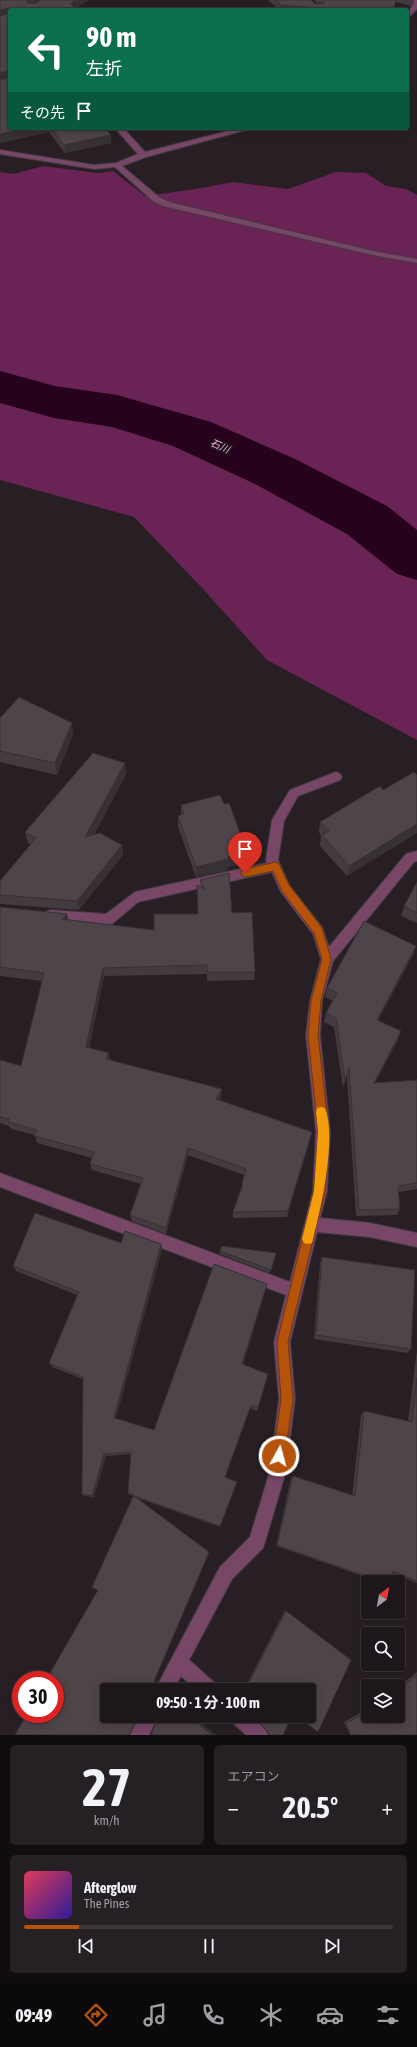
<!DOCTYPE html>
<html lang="ja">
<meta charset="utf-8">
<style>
:root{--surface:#1d171b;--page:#252024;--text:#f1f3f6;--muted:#a09fa3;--line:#3b363a;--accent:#b45309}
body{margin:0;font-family:"Asap Condensed","Noto Sans JP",sans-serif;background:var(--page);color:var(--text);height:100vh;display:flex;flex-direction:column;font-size:15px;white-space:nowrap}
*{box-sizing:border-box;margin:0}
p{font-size:13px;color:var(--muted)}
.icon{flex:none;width:22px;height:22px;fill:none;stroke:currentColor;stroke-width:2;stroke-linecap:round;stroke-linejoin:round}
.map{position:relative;height:1735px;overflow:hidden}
.side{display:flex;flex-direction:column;gap:10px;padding:10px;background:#100d0f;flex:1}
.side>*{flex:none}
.guide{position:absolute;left:8px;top:8px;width:401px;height:122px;border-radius:4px;box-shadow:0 2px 10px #0003,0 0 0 1px var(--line);background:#0b6e4f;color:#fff;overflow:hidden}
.needle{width:26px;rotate:32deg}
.buttons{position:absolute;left:361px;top:1575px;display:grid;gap:8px}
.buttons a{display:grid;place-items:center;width:44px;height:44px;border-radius:4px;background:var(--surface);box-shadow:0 2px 10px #0003,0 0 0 1px var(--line);font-size:20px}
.speed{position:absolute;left:12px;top:1671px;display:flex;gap:8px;font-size:20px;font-weight:700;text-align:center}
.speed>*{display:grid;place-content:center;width:52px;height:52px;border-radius:50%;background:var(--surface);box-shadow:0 2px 10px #0003,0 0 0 1px var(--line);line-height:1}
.speed .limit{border:6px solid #d22;background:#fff;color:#111}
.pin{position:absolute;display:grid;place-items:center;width:34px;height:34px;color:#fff;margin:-41px -17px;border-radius:50% 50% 50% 0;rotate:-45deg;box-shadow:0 0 4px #0007}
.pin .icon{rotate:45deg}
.me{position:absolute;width:44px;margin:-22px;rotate:7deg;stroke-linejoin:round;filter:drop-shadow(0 0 3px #0008)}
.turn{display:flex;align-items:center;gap:14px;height:84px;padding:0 12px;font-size:18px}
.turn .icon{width:52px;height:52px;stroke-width:2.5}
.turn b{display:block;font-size:28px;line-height:34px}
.then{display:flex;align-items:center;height:38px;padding:0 12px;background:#0003;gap:8px;font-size:15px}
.big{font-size:30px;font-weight:700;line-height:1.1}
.side .widget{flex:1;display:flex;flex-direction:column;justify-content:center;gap:6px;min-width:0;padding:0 14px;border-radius:6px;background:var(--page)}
.side .dial{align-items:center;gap:0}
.dial b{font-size:52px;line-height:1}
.song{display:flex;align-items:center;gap:12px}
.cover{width:48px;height:48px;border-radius:6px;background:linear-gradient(135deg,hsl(350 70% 55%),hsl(250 70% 35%))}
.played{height:4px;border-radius:2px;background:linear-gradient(90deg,var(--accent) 15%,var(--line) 15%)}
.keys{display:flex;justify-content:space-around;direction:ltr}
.heat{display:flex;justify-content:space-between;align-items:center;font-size:22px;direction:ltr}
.side .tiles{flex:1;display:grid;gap:10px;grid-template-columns:1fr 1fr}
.widget:last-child{grid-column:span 2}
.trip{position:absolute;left:100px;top:1683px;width:216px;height:40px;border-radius:4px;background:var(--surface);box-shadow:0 2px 10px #0003,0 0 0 1px var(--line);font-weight:700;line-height:40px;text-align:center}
.dock{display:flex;height:64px;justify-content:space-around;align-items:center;background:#0c090b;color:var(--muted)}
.dock .icon{width:28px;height:28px}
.dock .active{color:var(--accent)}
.dock b{font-size:18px;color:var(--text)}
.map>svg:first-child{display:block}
.green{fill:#692355}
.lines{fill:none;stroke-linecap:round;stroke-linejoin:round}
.river{fill:#26021d;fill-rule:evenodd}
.street-casing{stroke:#433b40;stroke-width:2}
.street{fill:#784768;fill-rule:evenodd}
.wall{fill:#433b40}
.shaded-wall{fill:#373034}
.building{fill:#4e454a;stroke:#373034}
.route{fill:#b45309;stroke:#753606}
.slow{fill:#f59e0b}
.labels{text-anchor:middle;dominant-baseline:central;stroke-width:4;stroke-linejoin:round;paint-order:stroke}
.far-water-label{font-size:10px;font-style:italic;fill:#faa5dd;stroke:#1d161b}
</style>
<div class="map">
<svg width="417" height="1735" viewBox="0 0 417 1735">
<rect width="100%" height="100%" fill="#271f24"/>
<path class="green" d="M43,166L98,173L113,171L145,196L196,189L233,182L288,189L336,172L366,173L386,186L406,189L417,195V740L267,660L202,588L134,517L0,480V172L14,174Z"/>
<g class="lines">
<path class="river" d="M0,371L55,386L117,395L211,422L293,458L387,506L417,530V580L397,574L347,534L255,484L173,446L112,427L54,418L0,403Z"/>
<defs>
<path id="street" d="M414,0H417V9L407,19C407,11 413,8 414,0Z
M115,128H123L145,152L240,128H253L146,157L122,166L159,197L169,202L373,251L417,259V263L373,255L163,206L153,201L115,167L94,169L0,154V150L94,165L116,163L138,154Z
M336,772L340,774L342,777L340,780L298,796L284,821L278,860L289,885L322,927L329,947L406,854L417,851V861L414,862L333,961L322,1001L320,1035L330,1132L327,1191L320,1218L370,1223L417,1233V1247L370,1237L317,1232L290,1342L295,1399L286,1471L265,1542L263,1548L232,1579L189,1660L216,1684L219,1690H197L181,1676L173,1690H155L220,1567L250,1537L270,1471L279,1399L274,1342L286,1295L0,1187V1173L290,1282L313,1191L316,1132L306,1035L310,1001L321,959L313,934L281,892L272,872L138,902L112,924L108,925L51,920L47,919L45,915L47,911L51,910L106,914L135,892L267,863L266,860L272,820L290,790Z
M140,1716H158L149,1735H130Z
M229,1716H251L265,1729L268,1735H246L232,1722Z"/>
</defs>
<use href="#street" class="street-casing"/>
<use href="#street" class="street"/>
</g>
<path class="wall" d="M0,0H39L35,3L89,0L10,10V128H105L111,143L65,153L49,132L0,143Z
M268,0H311L315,4H318L314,0H413L411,6L396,2L394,10H279Z
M0,717L73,734L57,775L0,762Z
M126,774L94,835L122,845L123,855L79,910L0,904V905V881L31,844L28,843L25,832Z
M383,790L347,876L320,846L321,836L319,832L320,822Z
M181,805L247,862L228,867V870L196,877L178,827V816L181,815Z
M200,880L232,913L255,972L254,980L207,981V974L104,976L89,1048L110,1060L222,1089L221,1097L219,1101L310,1139L287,1217L233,1218V1212L241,1190L242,1184L244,1175L188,1155L166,1234L132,1221L130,1215L141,1184L92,1170L90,1164L92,1158L37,1143L35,1135L11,1129L9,1126L0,1123V1060L21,1066L42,981L0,976V907L68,920L154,930L198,914L201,887Z
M417,882V923L401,916L404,906Z
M416,946L413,955L378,1021L398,1040L375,1083L417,1080V1189L398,1192L400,1209L397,1215L356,1216L347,1076L343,1087L334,1027L324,1022L326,1013L333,1001L325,997L327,988Z
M35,1213L121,1243L125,1231L161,1244L162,1250L116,1418L154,1430L214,1264L267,1284L243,1365L268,1374L257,1411L250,1408L225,1477L237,1482L220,1527L137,1498L209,1553L153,1684L155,1686L154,1690H107V1716H192L216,1735H151L158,1717L137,1718L130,1735H15L27,1714H55V1680H46L98,1590L92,1587L133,1496L129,1495L128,1493L131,1454L106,1456L94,1497L84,1496L82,1494L83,1379L52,1367L49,1363L77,1295L16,1271L13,1266Z
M220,1251L275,1257L270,1273L220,1254Z
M322,1257L411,1349L407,1353L314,1339L320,1263Z
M417,1350V1583L393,1573L392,1582H380L276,1546L291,1478L293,1476L352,1496L361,1415L364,1411L408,1421Z
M285,1610L286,1611L248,1684V1682Z
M417,1672V1735H350L344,1722L368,1708V1716H398V1688Z"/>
<path class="shaded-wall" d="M28,0H39L28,9V10L27,1Z
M76,0H89L73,10L71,3Z
M396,0H397L396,2L394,10H393Z
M9,8L10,16L0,18V10Z
M9,71L10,79L0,82V73Z
M29,128H48L49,132L0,143V134Z
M111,135V143L65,153L64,145Z
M72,723L73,734L57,775L55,763Z
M125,763L126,774L87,847L85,837Z
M417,824V833L347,876L349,866Z
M122,845L123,855L79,910L77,901Z
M247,852V862L228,867V870L196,877V867L228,857Z
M67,914L69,923L62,919Z
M416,946L413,955L374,1028L377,1020Z
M103,968L104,976L88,1055L86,1047Z
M401,1031L398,1040L371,1090L374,1083Z
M109,1053L110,1061L106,1059Z
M222,1089L221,1097L216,1107V1099Z
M312,1132L310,1139L287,1217L288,1211Z
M188,1148V1155L166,1234V1228Z
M161,1244L162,1250L115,1421L114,1418Z
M267,1284L266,1289L242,1368V1364Z
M104,1454L106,1456L94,1497L92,1496Z
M153,1684L155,1686L154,1688L152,1686Z
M189,1716H192L216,1735H212Z"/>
<path class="building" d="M0,0H28L27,1V3H36L40,0H76L71,3L76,10H10V12L9,8L0,10Z
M276,0H311L315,4L325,3L322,0H396L394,8H387L386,10H339L281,5Z
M10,13V72L9,71L0,73V16Z
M10,77V128H29L0,134V80Z
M51,128H105L111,135L64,145Z
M19,697L72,723L55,763L0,751V717H1Z
M93,753L125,763L85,837L100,833L122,845L77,901L0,895V881L36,838L25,832Z
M414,772L417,775V824L349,866L322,835L329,831L320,822L380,786L383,790Z
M220,795L224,804L229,803L247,852L228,857V859L196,867L178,816L184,814L181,805Z
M229,873L232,913L252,912L255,972H207V965L103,968L86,1047L109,1053L106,1059L222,1089L216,1099L312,1132L288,1211L233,1212L243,1184H242L246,1169L188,1148L166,1228L130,1215L143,1178L90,1164L94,1152L34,1136L37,1130L8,1122L9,1119L0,1117V1060L21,1066L44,973L0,967V907L67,914L62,919L154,930V914H198L197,885L204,889L200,880Z
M417,882V913L404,906Z
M364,921L416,946L377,1020L401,1031L374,1083L417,1080V1183L398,1186L400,1209L359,1210L349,1068L345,1080L336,1018L326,1013L337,993L327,988Z
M35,1213L121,1243L125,1231L161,1244L114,1418L154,1430L214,1264L267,1284L242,1364L268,1374L258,1408L251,1405L225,1477L237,1482L220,1526L134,1496L209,1552L152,1686L154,1688V1690H107V1716H189L212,1735H151L158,1717L137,1718L129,1735H15L27,1714H55V1680H46L98,1590L92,1587L134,1495L128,1493L131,1452L104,1454L92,1496L82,1494L83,1377L49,1363L79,1292L13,1266Z
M222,1246L276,1253L271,1270L220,1251Z
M322,1257L415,1270L411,1349L316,1335Z
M417,1378V1581L393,1571L392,1582H383L277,1545L293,1476L355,1496L364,1411L412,1422Z
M286,1611L351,1660L318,1732L297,1716H309V1690H256L248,1684Z
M417,1675V1735H351L346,1724L368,1710V1716H398V1691Z
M255,1716H292L283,1735H269L267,1731L254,1718Z"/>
<path class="route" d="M276,862L279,864L289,885L322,928L331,959L321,1001L318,1035L329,1132L325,1191L288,1342L293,1399L285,1456L284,1461L279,1462L275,1461L273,1456L281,1399L277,1342L314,1191L318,1132L308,1035L311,1001L322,959L314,933L282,891L273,871L245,877L240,873L245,869Z"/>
<path class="slow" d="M321,1107L325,1108C337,1137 321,1208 313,1239L312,1243L308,1244L304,1243L302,1239L314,1191L318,1132L316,1112L317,1108Z"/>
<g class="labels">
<g class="far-water-label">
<text transform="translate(220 446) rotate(24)">石川</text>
</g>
</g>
</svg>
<div class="buttons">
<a><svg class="needle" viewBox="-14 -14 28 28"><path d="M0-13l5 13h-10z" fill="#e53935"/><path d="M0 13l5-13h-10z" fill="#a09fa3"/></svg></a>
<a><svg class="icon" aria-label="search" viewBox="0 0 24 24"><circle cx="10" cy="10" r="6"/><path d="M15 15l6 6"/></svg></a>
<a><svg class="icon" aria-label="layers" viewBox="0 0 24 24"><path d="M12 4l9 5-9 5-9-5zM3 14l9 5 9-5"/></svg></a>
</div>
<div class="speed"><div class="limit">30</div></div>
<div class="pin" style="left:245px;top:873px;background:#d93025"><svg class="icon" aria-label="arrive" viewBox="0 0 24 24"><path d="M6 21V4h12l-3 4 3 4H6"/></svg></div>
<svg class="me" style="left:279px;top:1456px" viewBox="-20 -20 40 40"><circle r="17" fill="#b45309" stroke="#fff" stroke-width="3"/><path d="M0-11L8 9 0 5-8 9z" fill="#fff"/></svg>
<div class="trip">09:50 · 1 分 · 100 m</div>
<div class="guide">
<div class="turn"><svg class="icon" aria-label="left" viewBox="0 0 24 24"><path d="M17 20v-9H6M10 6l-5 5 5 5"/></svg><div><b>90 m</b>左折</div></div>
<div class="then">その先<svg class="icon" aria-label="arrive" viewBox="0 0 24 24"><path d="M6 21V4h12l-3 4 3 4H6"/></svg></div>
</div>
</div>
<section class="side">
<div class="tiles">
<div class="widget dial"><b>27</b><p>km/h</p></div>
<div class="widget"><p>エアコン</p>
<div class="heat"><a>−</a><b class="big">20.5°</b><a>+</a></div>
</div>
<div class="widget">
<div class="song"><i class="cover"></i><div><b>Afterglow</b><p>The Pines</p></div></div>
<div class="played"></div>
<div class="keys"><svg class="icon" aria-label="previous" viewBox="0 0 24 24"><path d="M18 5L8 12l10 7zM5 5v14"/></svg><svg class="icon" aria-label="pause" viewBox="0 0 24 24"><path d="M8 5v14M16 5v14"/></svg><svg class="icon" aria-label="next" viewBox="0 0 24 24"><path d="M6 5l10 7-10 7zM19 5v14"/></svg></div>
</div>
</div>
</section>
<nav class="dock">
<b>09:49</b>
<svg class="icon active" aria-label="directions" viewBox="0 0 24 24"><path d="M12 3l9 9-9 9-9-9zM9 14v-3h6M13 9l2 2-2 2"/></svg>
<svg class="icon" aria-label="music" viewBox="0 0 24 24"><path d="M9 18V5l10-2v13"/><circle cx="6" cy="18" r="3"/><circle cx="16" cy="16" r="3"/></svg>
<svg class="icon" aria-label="phone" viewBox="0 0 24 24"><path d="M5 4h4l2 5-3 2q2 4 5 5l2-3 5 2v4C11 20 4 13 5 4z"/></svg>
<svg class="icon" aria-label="climate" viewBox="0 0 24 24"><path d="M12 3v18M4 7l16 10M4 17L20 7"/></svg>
<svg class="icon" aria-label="car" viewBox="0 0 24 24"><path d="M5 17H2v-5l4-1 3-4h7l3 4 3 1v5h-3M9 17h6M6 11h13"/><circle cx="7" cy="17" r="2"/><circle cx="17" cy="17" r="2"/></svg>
<svg class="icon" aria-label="filters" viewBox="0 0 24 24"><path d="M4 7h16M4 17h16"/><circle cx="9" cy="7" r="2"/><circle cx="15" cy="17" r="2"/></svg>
</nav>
